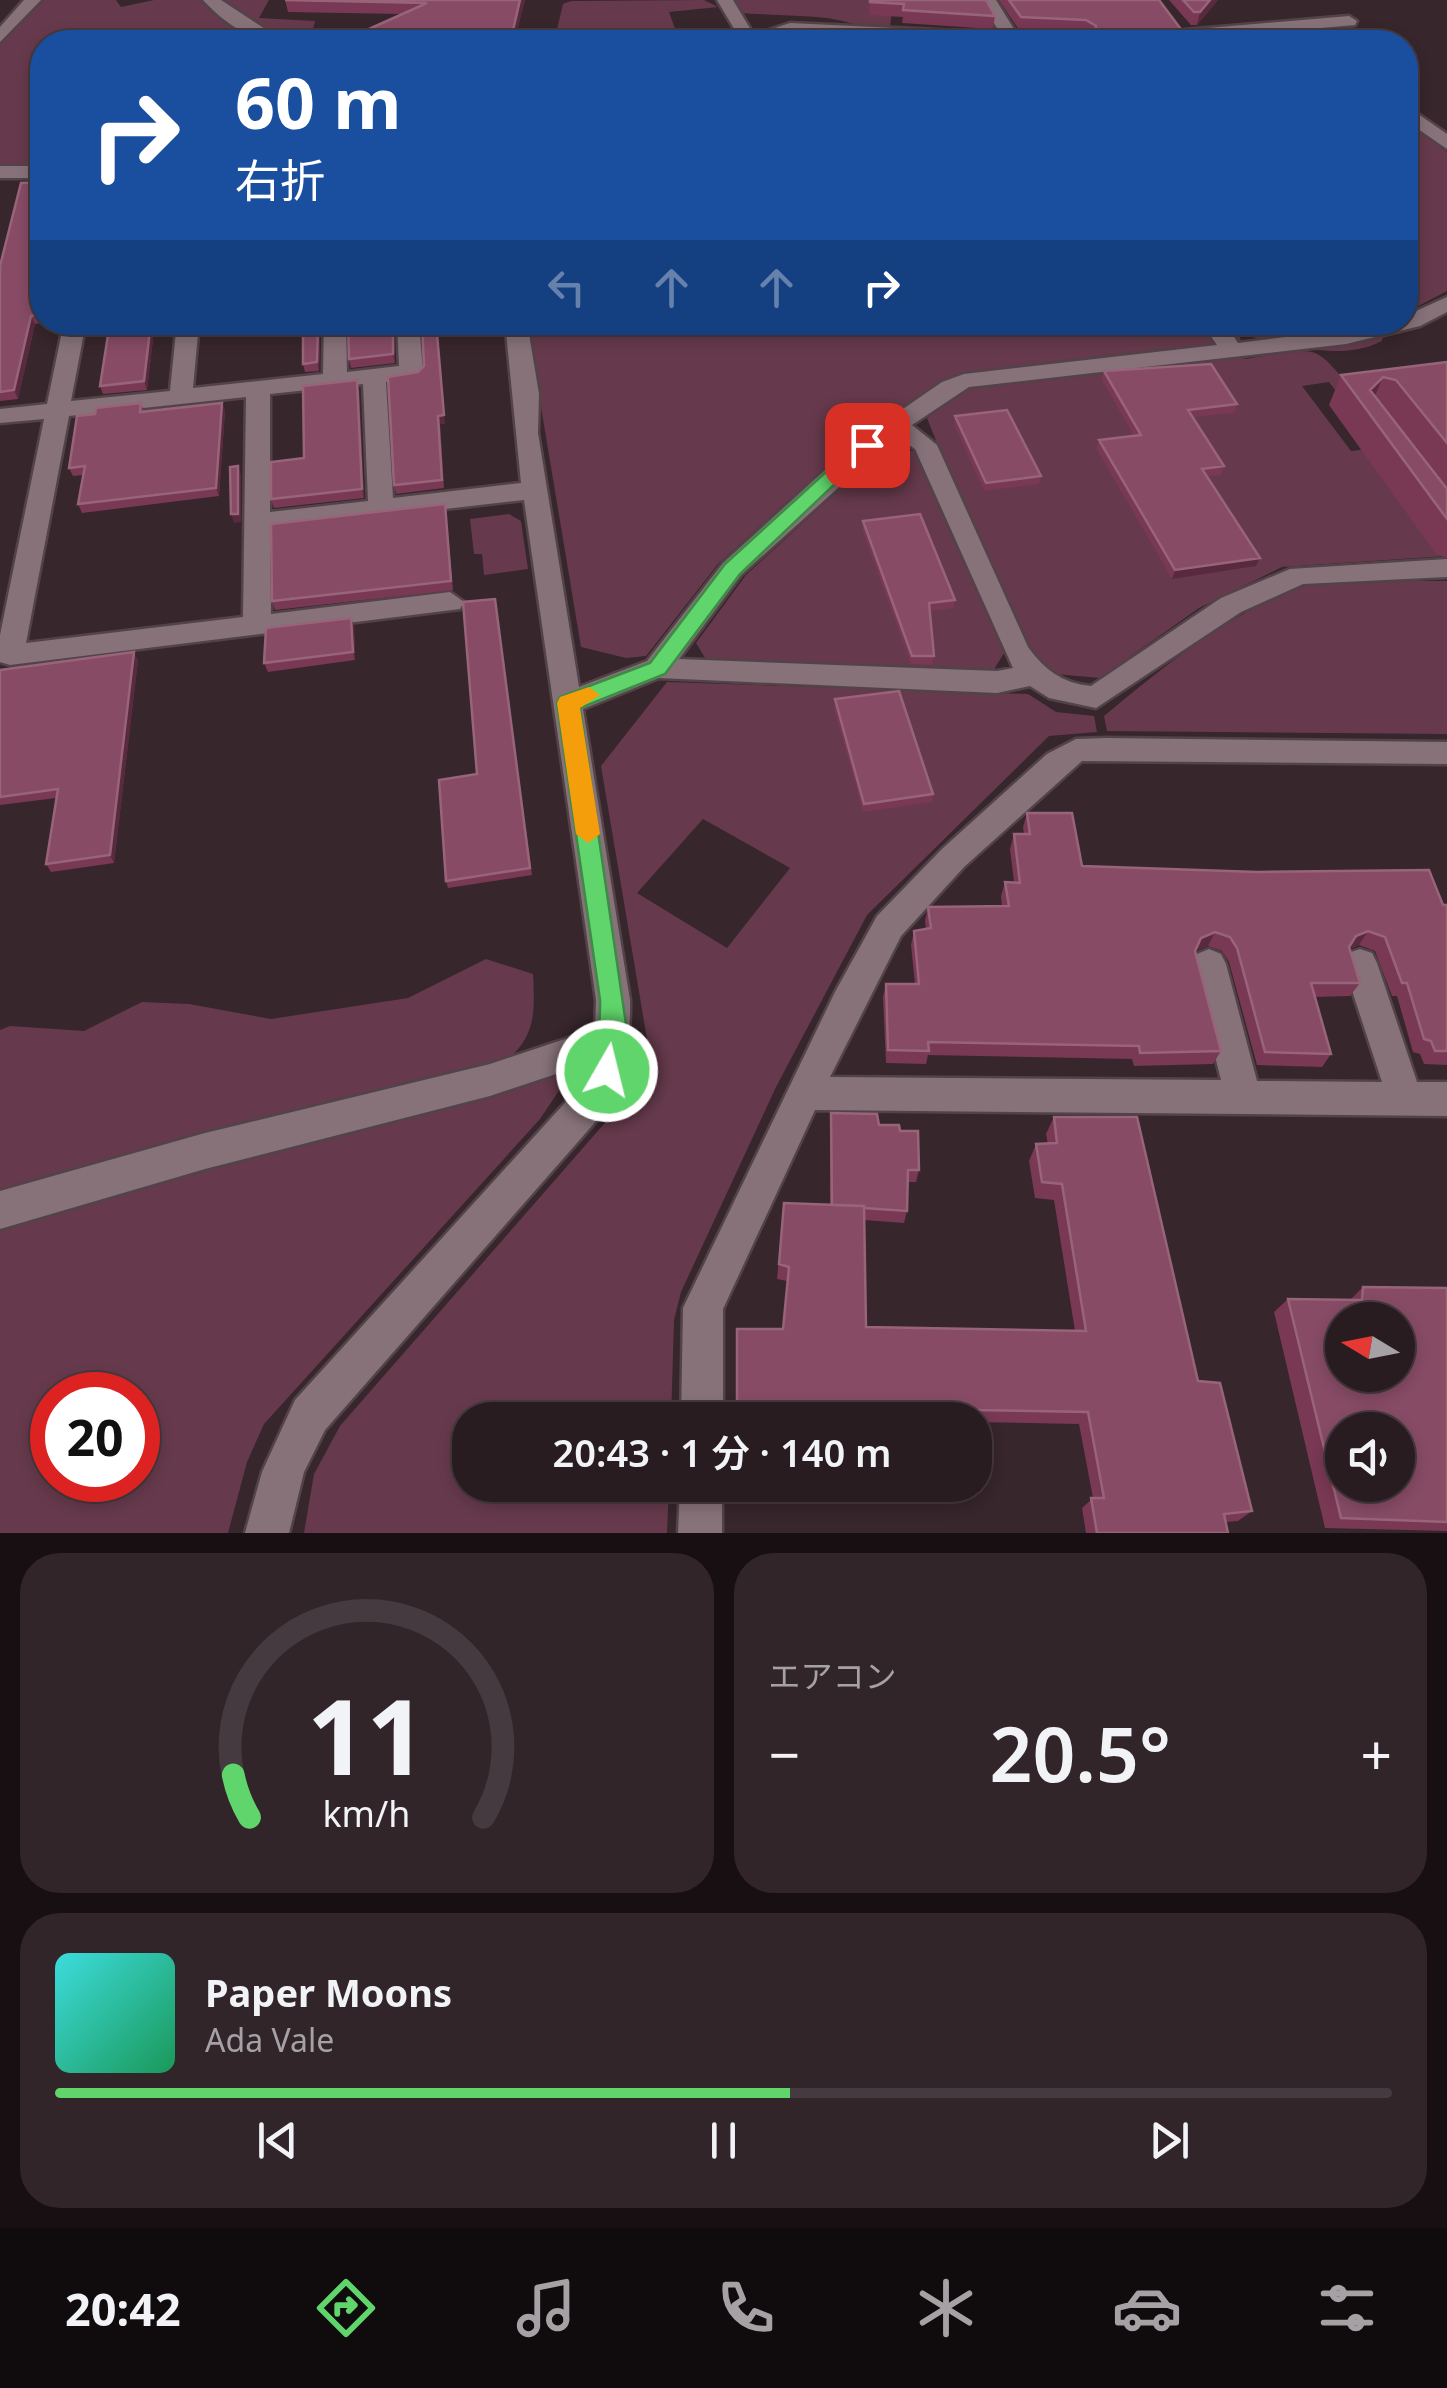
<!DOCTYPE html>
<html lang="ja">
<meta charset="utf-8">
<style>
:root{--surface:#291c21;--page:#31252a;--text:#f1f3f6;--muted:#a5a1a5;--line:#453a3f;--accent:#60d56b}
body{margin:0;font-family:"Noto Sans","Noto Sans JP",sans-serif;background:var(--page);color:var(--text);height:100vh;display:flex;flex-direction:column;font-size:38px;white-space:nowrap}
*{box-sizing:border-box;margin:0}
p{font-size:32px;color:var(--muted)}
.icon{flex:none;width:55px;height:55px;fill:none;stroke:currentColor;stroke-width:2;stroke-linecap:round;stroke-linejoin:round}
.map{position:relative;height:1533px;overflow:hidden}
.panel{display:flex;flex-direction:column;gap:20px;padding:20px;background:#170f12;flex:1}
.panel>*{flex:none}
.guide{position:absolute;left:30px;top:30px;width:1388px;height:305px;border-radius:40px;box-shadow:0 5px 15px #0003,0 0 0 2px var(--line);background:#1a4fa0;color:#fff;overflow:hidden}
.needle{width:65px;rotate:280deg}
.fabs{position:absolute;left:1325px;top:1302px;display:grid;gap:20px}
.fabs a{display:grid;place-items:center;width:90px;height:90px;border-radius:50%;background:var(--surface);box-shadow:0 5px 15px #0003,0 0 0 2px var(--line);font-size:50px}
.speed{position:absolute;left:30px;top:1372px;display:flex;gap:20px;font-size:50px;font-weight:700;text-align:center}
.speed>*{display:grid;place-content:center;width:130px;height:130px;border-radius:50%;background:var(--surface);box-shadow:0 5px 15px #0003,0 0 0 2px var(--line);line-height:1}
.speed .limit{border:15px solid #d22;background:#fff;color:#111}
.pin{position:absolute;display:grid;place-items:center;width:85px;height:85px;color:#fff;margin:-42px;border-radius:20px;box-shadow:0 5px 15px #0006}
.me{position:absolute;width:110px;margin:-55px;rotate:8deg;stroke-linejoin:round;filter:drop-shadow(0 0 8px #0008)}
.turn{display:flex;align-items:center;gap:35px;height:210px;padding:0 40px;font-size:45px}
.turn .icon{width:130px;height:130px;stroke-width:2.5}
.turn b{display:block;font-size:70px;line-height:85px}
.lanes{display:flex;align-items:center;height:95px;padding:0 40px;background:#0003;justify-content:center;gap:50px;direction:ltr}
.lanes .off{opacity:.35}
.big{font-size:75px;font-weight:600;line-height:1.1}
.panel .tile{flex:1;display:flex;flex-direction:column;justify-content:center;gap:15px;min-width:0;padding:0 35px;border-radius:40px;background:var(--page)}
.panel .dial{align-items:center;gap:0}
.dial svg{height:260px;overflow:visible;fill:none;stroke:var(--line);stroke-width:7;stroke-linecap:round;text-anchor:middle}
.dial text{fill:var(--text);stroke:none}
.song{display:flex;align-items:center;gap:30px}
.cover{width:120px;height:120px;border-radius:15px;background:linear-gradient(135deg,hsl(180 70% 55%),hsl(150 70% 35%))}
.played{height:10px;border-radius:5px;background:linear-gradient(90deg,var(--accent) 55%,var(--line) 55%)}
.keys{display:flex;justify-content:space-around;direction:ltr}
.heat{display:flex;justify-content:space-between;align-items:center;font-size:55px;direction:ltr}
.panel .tiles{flex:1;display:grid;gap:20px;grid-template-columns:1fr 1fr}
.tile:last-child{grid-column:span 2}
.trip{position:absolute;left:452px;top:1402px;width:540px;height:100px;border-radius:40px;background:var(--surface);box-shadow:0 5px 15px #0003,0 0 0 2px var(--line);font-weight:600;line-height:100px;text-align:center}
.tabs{display:flex;height:160px;justify-content:space-around;align-items:center;background:#100b0d;color:var(--muted)}
.tabs .icon{width:70px;height:70px}
.tabs .selected{color:var(--accent)}
.tabs b{font-size:45px;color:var(--text)}
.map>svg:first-child{display:block}
.green{fill:#663a4c;fill-rule:evenodd}
.lines{fill:none;stroke-linecap:round;stroke-linejoin:round}
.minor-casing{stroke:#524349;stroke-width:5}
.minor{fill:#87727a;fill-rule:evenodd}
.wall{fill:#793854}
.shaded-wall{fill:#59293d}
.building{fill:#874b65;stroke:#98647a;stroke-width:2.5;fill-rule:evenodd}
.route{fill:#60d56b;stroke:#3e8a46;stroke-width:2.5}
.slow{fill:#f59e0b}
</style>
<div class="map">
<svg width="1447" height="1533" viewBox="0 0 1447 1533">
<rect width="100%" height="100%" fill="#37262c"/>
<path class="green" d="M40,0H116L121,7L154,0H206L269,42H42V167L0,168V44Z
M217,0H269L259,18L315,21L313,29L370,30L365,42H285Z
M704,0L718,7L669,12L680,42H554L563,4L571,1Z
M733,0H893L890,28C867,31 850,21 827,18C798,15 768,15 739,13Z
M794,32L961,41L962,42H767Z
M1405,119L1447,152V291L1405,313Z
M1227,322L1385,323L1382,341C1336,364 1285,341 1239,335L1247,355L1243,359C1263,357 1293,348 1312,352C1347,359 1427,519 1447,556L1282,567L1199,608L1100,678L1055,674L1029,651L939,448L927,418L947,403L917,397L859,437L718,564L646,656L626,658L581,647L527,323ZM1329,382L1379,447L1378,448L1351,451L1302,386Z
M886,447L916,451L1004,653L993,671L707,661L696,643L746,575Z
M509,514L521,521L528,569L484,575L482,554H474L470,519Z
M1321,581H1447V734L1107,731L1104,716C1170,661 1238,605 1321,581Z
M667,682L1028,694L1056,712L1094,716L1097,732L1049,736L867,915L776,1087L681,1292L674,1320L671,1420H470V1485H669L667,1533H304L314,1474L340,1426L645,1077L649,1051L601,766ZM703,819L790,868L727,948L637,893Z
M486,959L533,974C535,1012 536,1038 504,1062L0,1193V1030L10,1026L84,1031L142,1002L189,1004L271,1019L408,998Z
M553,1073L562,1076L564,1083L540,1119L264,1424L247,1462L228,1533H0V1226L194,1169ZM52,1395H138V1480H52Z"/>
<g class="lines">
<defs>
<path id="minor" d="M24,0H41L0,42V27Z
M203,0H221L285,42C254,44 224,23 203,0Z
M717,0H733L754,35L790,23L1000,33L980,0H996L1017,34L1083,37L1092,42H986L792,33L765,42H742Z
M1349,16L1357,21L1355,25L1184,40L1175,35L1184,30Z
M1405,105L1447,134V149L1405,120Z
M0,166H42V178H0Z
M1447,297V312L1420,326L1346,344L969,387L912,425L937,445L1028,647C1045,670 1062,683 1091,686L1221,598L1290,569L1447,559V577L1303,584L1241,612L1096,708L1049,698L1030,686L997,693L659,678L583,709L630,1000C631,1047 622,1077 598,1119L325,1430L304,1472L289,1533H245L262,1472L295,1400L572,1095L589,1063L490,1096L205,1169L0,1229V1191L205,1133L490,1064L595,1029L596,1000L524,500L270,529L271,614L450,592L464,602L460,609L10,665L0,662V635L44,419L0,423V409L47,404L64,322H86L71,401L170,391L177,322H199L193,388L323,374L324,322H346L347,372L399,366L397,322H419L423,372L419,377L386,382L393,498L521,483L505,322H527L539,394L538,433L579,687L647,661L723,563L858,440L942,382L964,374L1217,345L1201,322H1224L1238,343L1405,322V316ZM363,384L368,501L270,512V394ZM246,397L243,617L26,643L69,416ZM896,436L915,449L1013,668L997,671L679,659L741,575Z
M1106,738L1447,742V764L1082,761L964,867L901,936L830,1077L1221,1080L1192,964L1197,954L1209,949L1221,954L1226,964L1257,1081L1382,1082L1343,963L1348,953L1360,949L1372,953L1377,963L1417,1082H1447V1116L815,1110L723,1309V1420H681L683,1308L835,992L877,916L942,849L1047,754L1076,739Z
M680,1485H722V1533H678Z"/>
</defs>
<use href="#minor" class="minor-casing"/>
<use href="#minor" class="minor"/>
</g>
<path class="wall" d="M285,0H525L514,42L371,41L369,29L402,14L288,12Z
M870,0L995,16L993,29L902,23L903,17L869,15Z
M999,0H1159L1183,32L1180,42H972L973,32H1066L1019,30Z
M1169,0H1218L1197,25H1191Z
M42,182V322H49L35,324L18,399L0,401V266Z
M155,322L147,390L103,394L100,386Z
M394,322L395,363L351,368L349,359Z
M318,329L320,337L319,371L305,372L303,364Z
M1447,362V558L1436,554L1329,405L1341,375Z
M424,366L445,424H440L444,488L396,494L394,485L418,372Z
M1104,371L1237,404L1234,413L1193,417L1224,466L1221,475L1207,477L1256,566L1172,579L1096,448L1099,440L1134,436L1102,380Z
M359,388L364,498L274,508L271,499Z
M141,403L144,411L222,403L225,411L219,496L82,513L78,504L83,475L73,476L69,468L95,414Z
M955,416L1041,476L1039,484L984,491L954,425Z
M446,513L453,590L275,610L272,601Z
M863,521L955,600L954,608L930,611L934,656L932,665L911,664L862,529Z
M495,599L532,875L448,888L446,881L477,774Z
M351,618L354,626L355,660L268,672L264,663Z
M138,660L114,863L51,872L46,864L56,798L0,805V670Z
M835,699L933,794L932,802L863,812L834,708Z
M1027,813L1082,866L1447,905V1065L1424,1064L1420,1054L1413,1052L1397,996H1392L1375,951L1359,945L1349,949L1360,983L1350,996L1315,997L1331,1054L1322,1067L1257,1065L1229,962L1222,951L1208,946L1195,951L1221,1051L1213,1064L1134,1066L1132,1059L928,1055L926,1064L886,1063L883,997L886,984H915L911,945L914,931L926,929L925,921L928,907L1002,906L1001,896L1005,882H1014L1010,849L1014,834H1024L1023,827Z
M831,1113L900,1131L919,1170L916,1182H908L907,1211L904,1223L864,1220L866,1327L1075,1331L1054,1200L1035,1198L1029,1161L1036,1144H1048L1046,1134L1054,1117L1198,1381L1252,1511L1238,1521L1226,1522L1228,1533H1086L1082,1508L1093,1498L1079,1424L975,1422V1420H737V1329H783L787,1281L777,1279L784,1203L830,1205V1126Z
M1363,1287L1447,1288V1531L1325,1528L1274,1312L1288,1299L1350,1300Z"/>
<path class="shaded-wall" d="M520,0H525L514,42L513,30Z
M1210,0H1218L1197,25L1200,12Z
M31,316L35,324L18,399L14,390Z
M151,322H155L147,390L144,381Z
M393,322H394L395,363L393,354Z
M436,322L445,424H440L444,488L438,416Z
M318,329L320,337L319,371L317,362Z
M1383,377L1370,407V390Z
M357,380L359,388L364,498L362,489Z
M222,403L225,411L219,496L216,488Z
M238,466L241,475V522L234,523L231,514Z
M1260,558L1256,566L1172,579L1175,570Z
M351,618L354,626L355,660L353,652Z
M134,652L138,660L114,863L110,855Z
M1368,931L1359,945L1347,949L1356,936Z
M1215,932L1208,946L1194,952L1201,938Z"/>
<path class="building" d="M285,0H520L513,30L369,29L427,3Z
M870,0H986L995,16L903,10L904,4L870,2Z
M1009,0H1159L1183,32L1173,42H980L973,32L1095,33L1096,26L1086,20L1021,17Z
M1183,0H1210L1200,12H1194Z
M42,182V314L31,316L14,390L0,392V266L21,183Z
M110,322H151L144,381L100,386Z
M348,322H393V354L349,359Z
M422,322H436L444,415L438,416L442,480L394,485L388,377L418,372L424,366Z
M318,329L317,362L303,364V330Z
M1447,362V443L1396,380L1383,377L1370,390L1447,489V519L1341,375Z
M1211,364L1237,404L1188,410L1224,466L1202,469L1260,558L1175,570L1099,440L1141,435L1104,371Z
M357,380L362,489L271,499V462L304,458L303,386Z
M141,403L140,412L222,403L216,488L78,504L85,466L69,468L77,416L95,414L96,408Z
M1007,410L1041,476L986,483L955,416Z
M238,466V514H231L230,467Z
M445,504L451,581L272,601L271,524Z
M920,514L955,600L929,603L934,656H912L863,521Z
M495,599L530,868L446,881L439,780L477,774L463,602Z
M351,618L353,652L264,663L266,628Z
M134,652L110,855L46,864L58,789L0,797V670Z
M899,691L933,794L864,804L835,699Z
M1027,813H1072L1082,866L1257,872L1429,870L1443,905H1447V1051H1435L1431,1041L1424,1039L1407,983H1402L1385,937L1368,931L1356,936L1349,947L1360,983H1311L1331,1054L1265,1052L1237,948L1230,937L1215,932L1201,938L1195,951L1221,1051L1140,1053L1139,1046L928,1042L929,1051L888,1050L886,984H919L914,931L931,928L928,907L1009,906L1005,882L1020,883L1014,834H1030Z
M831,1113L877,1114L879,1125H899L900,1131H918L919,1170H908L907,1211L864,1208V1206L832,1205Z
M1054,1117H1137L1198,1381L1220,1383L1252,1511L1224,1514L1228,1533H1097L1091,1498H1104L1088,1412L857,1408L737,1413V1329H783L789,1267L779,1264L784,1203L864,1206L866,1327L1086,1331L1062,1184L1042,1182L1036,1144L1057,1143Z
M1363,1287L1447,1288V1522L1341,1518L1288,1299L1362,1300ZM1342,1320H1398V1375H1342ZM1342,1430H1398V1485H1342Z"/>
<path class="route" d="M860,441L876,445L740,574L665,674L580,708L628,1038L617,1080L607,1083L598,1080C594,1072 601,1017 600,1000L557,703L560,697L650,663L725,564Z"/>
<path class="slow" d="M589,687L600,695L580,708L600,834L588,843L576,834L557,703L560,697Z"/>
</svg>
<div class="fabs">
<a><svg class="needle" viewBox="-14 -14 28 28"><path d="M0-13l5 13h-10z" fill="#e53935"/><path d="M0 13l5-13h-10z" fill="#a5a1a5"/></svg></a>
<a><svg class="icon" aria-label="sound" viewBox="0 0 24 24"><path d="M4 9h4l5-4v14l-5-4H4zM17 9q2 3 0 6"/></svg></a>
</div>
<div class="speed"><div class="limit">20</div></div>
<div class="pin" style="left:867px;top:445px;background:#d93025"><svg class="icon" aria-label="arrive" viewBox="0 0 24 24"><path d="M6 21V4h12l-3 4 3 4H6"/></svg></div>
<svg class="me" style="left:607px;top:1071px" viewBox="-20 -20 40 40"><circle r="17" fill="#60d56b" stroke="#fff" stroke-width="3"/><path d="M0-11L8 9 0 5-8 9z" fill="#fff"/></svg>
<div class="trip">20:43 · 1 分 · 140 m</div>
<div class="guide">
<div class="turn"><svg class="icon" aria-label="right" viewBox="0 0 24 24"><path d="M7 20v-9h11M14 6l5 5-5 5"/></svg><div><b>60 m</b>右折</div></div>
<div class="lanes"><svg class="icon off" aria-label="left" viewBox="0 0 24 24"><path d="M17 20v-9H6M10 6l-5 5 5 5"/></svg><svg class="icon off" aria-label="ahead" viewBox="0 0 24 24"><path d="M12 20V5M6 11l6-6 6 6"/></svg><svg class="icon off" aria-label="ahead" viewBox="0 0 24 24"><path d="M12 20V5M6 11l6-6 6 6"/></svg><svg class="icon" aria-label="right" viewBox="0 0 24 24"><path d="M7 20v-9h11M14 6l5 5-5 5"/></svg></div>
</div>
</div>
<section class="panel">
<div class="tiles">
<div class="tile dial"><svg viewBox="0 0 100 80">
<path d="M14 69A42 42 0 1 1 86 69"/>
<path d="M14 69A42 42 0 0 1 9 56" stroke="#60d56b"/>
<text x="50" y="56" font-size="32" font-weight="700">11</text>
<text x="50" y="72" font-size="11">km/h</text>
</svg></div>
<div class="tile"><p>エアコン</p>
<div class="heat"><a>−</a><b class="big">20.5°</b><a>+</a></div>
</div>
<div class="tile">
<div class="song"><i class="cover"></i><div><b>Paper Moons</b><p>Ada Vale</p></div></div>
<div class="played"></div>
<div class="keys"><svg class="icon" aria-label="previous" viewBox="0 0 24 24"><path d="M18 5L8 12l10 7zM5 5v14"/></svg><svg class="icon" aria-label="pause" viewBox="0 0 24 24"><path d="M8 5v14M16 5v14"/></svg><svg class="icon" aria-label="next" viewBox="0 0 24 24"><path d="M6 5l10 7-10 7zM19 5v14"/></svg></div>
</div>
</div>
</section>
<nav class="tabs">
<b>20:42</b>
<svg class="icon selected" aria-label="directions" viewBox="0 0 24 24"><path d="M12 3l9 9-9 9-9-9zM9 14v-3h6M13 9l2 2-2 2"/></svg>
<svg class="icon" aria-label="music" viewBox="0 0 24 24"><path d="M9 18V5l10-2v13"/><circle cx="6" cy="18" r="3"/><circle cx="16" cy="16" r="3"/></svg>
<svg class="icon" aria-label="phone" viewBox="0 0 24 24"><path d="M5 4h4l2 5-3 2q2 4 5 5l2-3 5 2v4C11 20 4 13 5 4z"/></svg>
<svg class="icon" aria-label="climate" viewBox="0 0 24 24"><path d="M12 3v18M4 7l16 10M4 17L20 7"/></svg>
<svg class="icon" aria-label="car" viewBox="0 0 24 24"><path d="M5 17H2v-5l4-1 3-4h7l3 4 3 1v5h-3M9 17h6M6 11h13"/><circle cx="7" cy="17" r="2"/><circle cx="17" cy="17" r="2"/></svg>
<svg class="icon" aria-label="filters" viewBox="0 0 24 24"><path d="M4 7h16M4 17h16"/><circle cx="9" cy="7" r="2"/><circle cx="15" cy="17" r="2"/></svg>
</nav>
